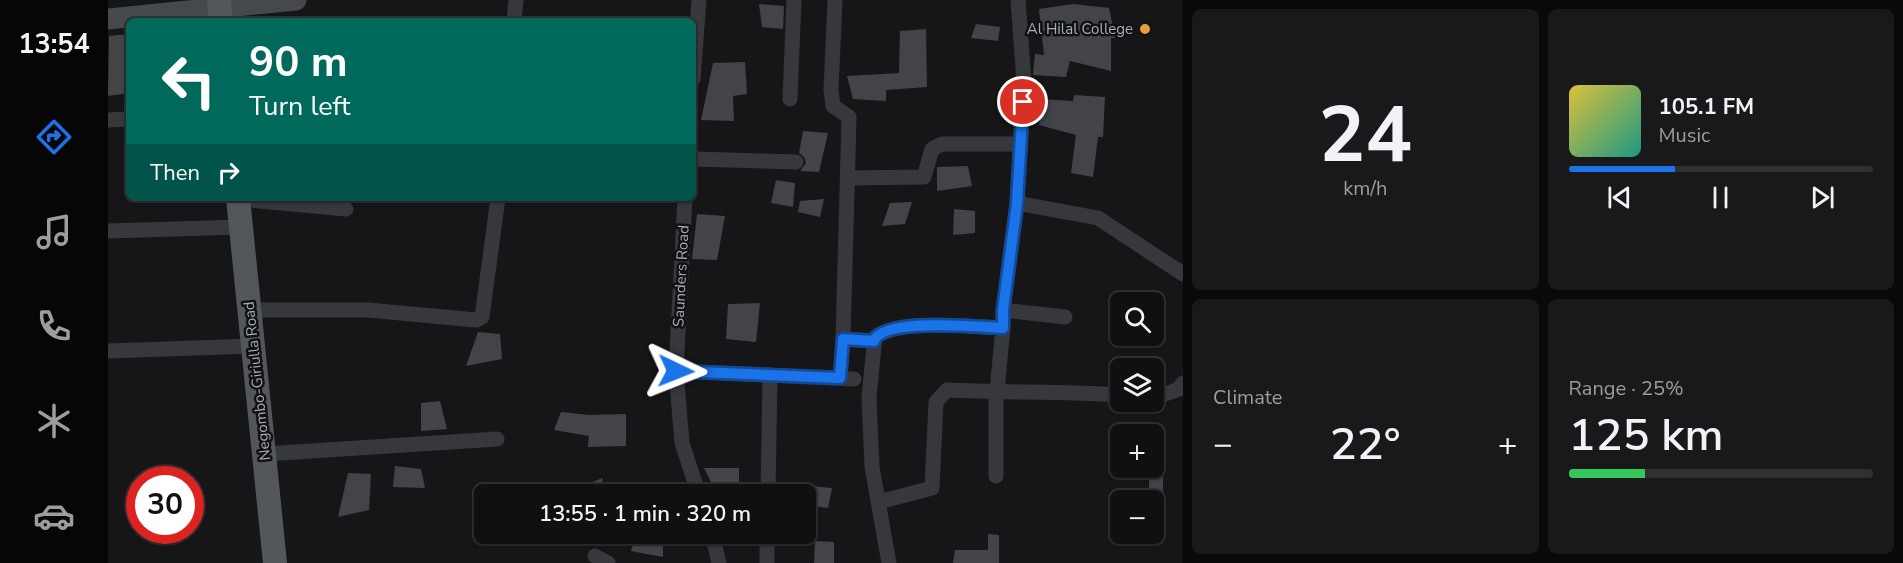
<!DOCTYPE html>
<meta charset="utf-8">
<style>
:root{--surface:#101012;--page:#19191b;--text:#f1f3f6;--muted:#9c9d9f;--line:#303032;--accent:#1a73e8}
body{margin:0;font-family:"Nunito Sans",sans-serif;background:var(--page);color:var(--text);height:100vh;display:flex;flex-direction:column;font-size:22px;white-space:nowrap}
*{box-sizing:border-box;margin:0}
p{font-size:20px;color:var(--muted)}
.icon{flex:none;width:33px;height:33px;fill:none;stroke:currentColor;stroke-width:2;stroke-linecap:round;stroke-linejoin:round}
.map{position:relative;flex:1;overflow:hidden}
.details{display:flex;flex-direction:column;gap:9px;padding:9px;background:#09090a;width:720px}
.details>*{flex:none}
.hud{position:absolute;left:18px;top:18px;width:570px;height:183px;border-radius:9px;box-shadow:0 2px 4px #0004,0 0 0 2px var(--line);background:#00695c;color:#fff;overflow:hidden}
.fabs{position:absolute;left:1002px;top:292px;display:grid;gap:12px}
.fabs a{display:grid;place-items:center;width:54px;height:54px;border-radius:9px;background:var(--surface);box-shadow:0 2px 4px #0004,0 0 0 2px var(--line);font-size:30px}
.speed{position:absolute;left:18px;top:466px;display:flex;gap:12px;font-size:30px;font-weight:700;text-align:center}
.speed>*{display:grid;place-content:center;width:78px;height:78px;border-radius:50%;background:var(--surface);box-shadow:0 2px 4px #0004,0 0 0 2px var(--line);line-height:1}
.speed .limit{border:9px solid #d22;background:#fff;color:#111}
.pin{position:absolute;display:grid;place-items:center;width:51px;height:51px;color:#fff;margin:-26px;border:3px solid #fff;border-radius:50%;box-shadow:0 2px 6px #0007}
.me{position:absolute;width:66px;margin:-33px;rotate:92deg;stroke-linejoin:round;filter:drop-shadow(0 0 4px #0008)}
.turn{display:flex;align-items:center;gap:21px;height:126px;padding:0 24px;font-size:27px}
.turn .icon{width:78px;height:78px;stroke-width:2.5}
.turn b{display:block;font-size:42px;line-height:51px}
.then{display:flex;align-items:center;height:57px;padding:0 24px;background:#0003;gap:12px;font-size:22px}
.big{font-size:45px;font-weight:600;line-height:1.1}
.details .tile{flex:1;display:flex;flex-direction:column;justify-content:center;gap:9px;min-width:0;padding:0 21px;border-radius:9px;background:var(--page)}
.details .dial{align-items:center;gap:0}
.dial b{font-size:78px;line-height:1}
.song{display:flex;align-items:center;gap:18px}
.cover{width:72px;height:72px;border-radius:9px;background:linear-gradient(135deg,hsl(50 70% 55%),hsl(170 70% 35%))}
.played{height:6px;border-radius:3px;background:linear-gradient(90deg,var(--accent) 35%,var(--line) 35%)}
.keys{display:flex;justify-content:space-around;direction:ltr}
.heat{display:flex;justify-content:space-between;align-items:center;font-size:33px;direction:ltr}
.charge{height:9px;border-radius:4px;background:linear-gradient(90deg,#34c759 25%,var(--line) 0)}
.details .tiles{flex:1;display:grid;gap:9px;grid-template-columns:repeat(2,1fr)}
.trip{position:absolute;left:366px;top:484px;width:342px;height:60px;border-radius:9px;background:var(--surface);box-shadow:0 2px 4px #0004,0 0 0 2px var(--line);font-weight:600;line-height:60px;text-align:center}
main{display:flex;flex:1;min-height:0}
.menu{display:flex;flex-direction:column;width:108px;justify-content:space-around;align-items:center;background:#060607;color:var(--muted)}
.menu .icon{width:42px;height:42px}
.menu .current{color:var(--accent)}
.menu b{font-size:27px;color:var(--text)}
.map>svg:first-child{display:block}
.building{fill:#424448}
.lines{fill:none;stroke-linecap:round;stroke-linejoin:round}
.street{stroke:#37383c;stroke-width:15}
.secondary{stroke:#45484c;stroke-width:21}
.primary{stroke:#53565b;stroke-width:24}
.route-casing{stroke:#114b97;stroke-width:15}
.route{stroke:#1a73e8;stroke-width:10}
.poi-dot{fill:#ea9e3b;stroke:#111113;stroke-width:2}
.labels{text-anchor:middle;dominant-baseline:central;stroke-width:5;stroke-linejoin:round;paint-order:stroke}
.poi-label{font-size:15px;fill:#a8aeb7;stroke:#111113;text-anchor:end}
.street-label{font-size:15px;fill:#a8aeb7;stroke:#111113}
</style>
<main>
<nav class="menu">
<b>13:54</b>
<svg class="icon current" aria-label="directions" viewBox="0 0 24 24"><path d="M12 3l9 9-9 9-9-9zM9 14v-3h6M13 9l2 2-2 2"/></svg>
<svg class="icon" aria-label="music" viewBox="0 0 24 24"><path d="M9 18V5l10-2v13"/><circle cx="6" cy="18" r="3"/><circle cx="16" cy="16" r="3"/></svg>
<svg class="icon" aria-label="phone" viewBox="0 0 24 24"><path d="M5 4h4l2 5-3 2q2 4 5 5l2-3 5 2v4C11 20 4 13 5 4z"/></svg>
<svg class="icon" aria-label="climate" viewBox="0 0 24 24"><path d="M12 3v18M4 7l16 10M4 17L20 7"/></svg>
<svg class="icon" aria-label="car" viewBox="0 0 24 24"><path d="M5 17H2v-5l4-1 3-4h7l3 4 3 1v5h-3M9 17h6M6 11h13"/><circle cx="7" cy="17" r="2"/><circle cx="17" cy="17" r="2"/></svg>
</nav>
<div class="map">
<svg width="1075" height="563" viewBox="0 0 1075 563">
<rect width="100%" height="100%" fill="#161618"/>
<path class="building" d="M651,4L676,6L675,29L654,27Z
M965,4L1001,8L1007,38H1003V71L962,61L958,77L925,75L927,54L936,55L931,9Z
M868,24L892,27L890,41L863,38Z
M818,29L819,87L778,90V101L745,99L739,76L791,73L792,31Z
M21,34V93L0,96L1,36Z
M637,62L639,94L625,96L626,121L593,120L605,63Z
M966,95L997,97L995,137H990L985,177L963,173L968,135L931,125L934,99L965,101Z
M695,131L720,133L711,172L692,171L698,163L696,157L691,153Z
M860,166L864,186L829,191V167Z
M668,180L687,183L685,207L663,203Z
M716,199L712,217L690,212L692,201Z
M804,202L797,224L774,226L782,203Z
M846,209L867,211V233L845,235Z
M589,214L617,216L609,260L584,259Z
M652,303L648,342L618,339L620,304Z
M370,332L392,334L394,359L358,366Z
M332,401L339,429L313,431V403Z
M453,412L481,415L518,414V446L480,447L481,436L446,430Z
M287,466L313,469L317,488L285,487Z
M596,468H631V488L607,490Z
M240,473L263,474L261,510L230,517Z
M1041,477H1055V494H1041Z
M495,478L492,495H476V485Z
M689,485L724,488L720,508L698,505V495H688Z
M527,534H555V557L523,551Z
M880,534L891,535V563H845L847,550H880Z
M707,541L726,542V563H706Z"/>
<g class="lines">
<path class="street" d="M727,0L723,90L725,106L741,117L735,339L766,341
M406,21L408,0
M585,79L591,0
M682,99L686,0
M0,120L21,119
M585,159L688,162
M740,178L816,177L824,149L834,144H913
M577,198L568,371L574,443L591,495
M131,199L238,209
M909,203L990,218L1075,274
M0,231L133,227
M140,310H260L368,320L374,317L390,198
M895,310L957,317
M0,351L145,346
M568,371L746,379
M732,378L735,339
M1046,398L1071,389L1075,383
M157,454L389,439
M888,476V401L895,328V310L909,203L916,82L910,0
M660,495L662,375
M771,502L824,488L828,402L839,390C897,393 955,391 1012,395
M604,534L611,563
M487,556L500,563
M659,563V534
M781,563L764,467L761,397L767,337C796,318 861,327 895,328"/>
<path class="secondary" d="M0,19L188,0"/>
<path class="primary" d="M111,0L113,21
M130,198L167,563"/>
</g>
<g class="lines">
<defs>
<path id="route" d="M568,371L732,378L735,339L766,341C775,317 871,327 895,328V310L909,203L915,102"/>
</defs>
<use href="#route" class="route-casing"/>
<use href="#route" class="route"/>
</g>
<circle class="poi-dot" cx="1037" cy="29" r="6"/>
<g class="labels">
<g class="poi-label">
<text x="1025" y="29">Al Hilal College</text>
</g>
<g class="street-label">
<text transform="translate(573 276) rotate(-87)">Saunders Road</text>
<text transform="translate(149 381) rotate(-96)">Negombo-Giriulla Road</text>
</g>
</g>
</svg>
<div class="fabs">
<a><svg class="icon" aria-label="search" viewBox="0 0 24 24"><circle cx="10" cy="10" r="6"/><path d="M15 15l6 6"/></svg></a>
<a><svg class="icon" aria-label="layers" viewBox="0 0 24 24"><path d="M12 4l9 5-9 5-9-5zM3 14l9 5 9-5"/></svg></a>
<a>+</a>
<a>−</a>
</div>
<div class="speed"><div class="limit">30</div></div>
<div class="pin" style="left:915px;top:102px;background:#d93025"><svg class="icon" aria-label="arrive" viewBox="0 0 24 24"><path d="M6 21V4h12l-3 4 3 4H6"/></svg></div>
<svg class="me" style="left:568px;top:371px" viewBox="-20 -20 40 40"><path d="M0-17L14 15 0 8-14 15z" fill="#1a73e8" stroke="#fff" stroke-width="4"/></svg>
<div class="trip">13:55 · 1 min · 320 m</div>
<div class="hud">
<div class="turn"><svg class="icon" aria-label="left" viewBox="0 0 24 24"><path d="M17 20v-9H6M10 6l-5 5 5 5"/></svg><div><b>90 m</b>Turn left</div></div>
<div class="then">Then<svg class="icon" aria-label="right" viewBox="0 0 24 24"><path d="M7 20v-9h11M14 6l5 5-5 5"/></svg></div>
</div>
</div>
<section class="details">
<div class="tiles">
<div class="tile dial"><b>24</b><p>km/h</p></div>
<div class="tile">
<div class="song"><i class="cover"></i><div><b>105.1 FM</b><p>Music</p></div></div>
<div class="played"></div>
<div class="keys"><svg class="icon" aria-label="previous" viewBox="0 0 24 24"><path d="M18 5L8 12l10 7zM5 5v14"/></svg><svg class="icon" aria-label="pause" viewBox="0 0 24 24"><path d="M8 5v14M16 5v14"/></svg><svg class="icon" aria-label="next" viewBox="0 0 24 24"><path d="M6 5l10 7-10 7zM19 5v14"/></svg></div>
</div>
<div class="tile"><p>Climate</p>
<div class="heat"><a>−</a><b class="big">22°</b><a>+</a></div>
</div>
<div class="tile"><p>Range · 25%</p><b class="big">125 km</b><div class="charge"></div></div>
</div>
</section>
</main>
